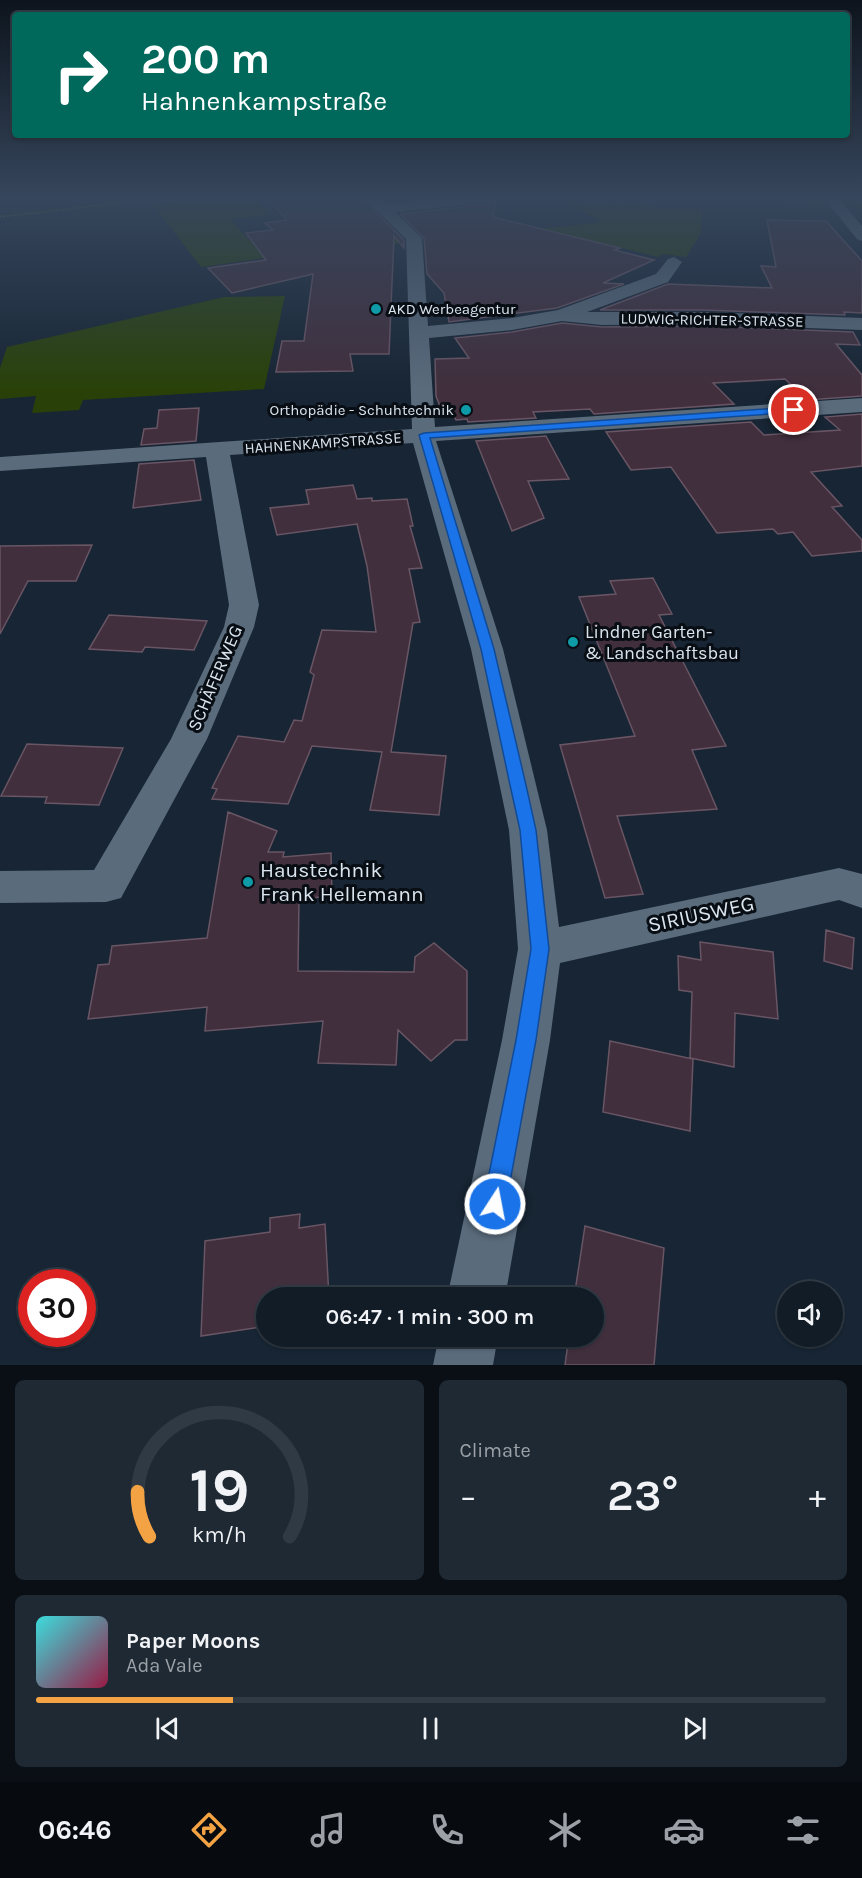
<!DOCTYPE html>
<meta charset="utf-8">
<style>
:root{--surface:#111c27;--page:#1e2933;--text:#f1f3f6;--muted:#9ca1a7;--line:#303a44;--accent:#f4a344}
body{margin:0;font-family:Karla,sans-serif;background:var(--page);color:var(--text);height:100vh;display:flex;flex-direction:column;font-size:22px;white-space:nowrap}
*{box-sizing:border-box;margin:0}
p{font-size:20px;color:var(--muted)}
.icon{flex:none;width:33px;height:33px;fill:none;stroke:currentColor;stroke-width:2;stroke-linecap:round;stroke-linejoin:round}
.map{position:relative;height:1365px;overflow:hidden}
.panel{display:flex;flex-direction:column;gap:15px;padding:15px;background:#090f15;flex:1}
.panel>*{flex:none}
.banner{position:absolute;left:12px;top:12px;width:838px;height:126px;border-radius:6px;box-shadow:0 2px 4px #0004,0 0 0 2px var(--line);background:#00695c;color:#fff;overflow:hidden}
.fabs{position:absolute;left:777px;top:1281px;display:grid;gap:12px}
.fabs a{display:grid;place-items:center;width:66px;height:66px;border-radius:50%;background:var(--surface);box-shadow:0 2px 4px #0004,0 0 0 2px var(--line);font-size:30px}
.speed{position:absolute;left:18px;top:1269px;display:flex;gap:12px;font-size:30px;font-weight:700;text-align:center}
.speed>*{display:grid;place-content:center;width:78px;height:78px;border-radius:50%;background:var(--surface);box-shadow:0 2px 4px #0004,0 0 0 2px var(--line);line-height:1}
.speed .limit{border:9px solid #d22;background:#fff;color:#111}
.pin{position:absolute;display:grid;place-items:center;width:51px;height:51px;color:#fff;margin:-26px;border:3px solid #fff;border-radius:50%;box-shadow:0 2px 6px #0007}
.me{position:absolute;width:66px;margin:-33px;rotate:11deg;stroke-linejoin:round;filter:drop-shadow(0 0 4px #0008)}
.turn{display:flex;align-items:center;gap:21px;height:126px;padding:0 30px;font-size:27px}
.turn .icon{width:78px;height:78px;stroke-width:2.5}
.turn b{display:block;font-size:42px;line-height:51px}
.big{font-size:45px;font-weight:600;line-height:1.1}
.panel .card{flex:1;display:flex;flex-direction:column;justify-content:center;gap:9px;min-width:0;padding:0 21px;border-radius:9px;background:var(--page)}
.panel .dial{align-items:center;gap:0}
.dial svg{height:156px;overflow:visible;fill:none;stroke:var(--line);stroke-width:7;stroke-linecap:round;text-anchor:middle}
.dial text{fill:var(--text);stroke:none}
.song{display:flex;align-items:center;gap:18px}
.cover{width:72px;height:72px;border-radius:9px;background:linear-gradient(135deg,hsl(180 70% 55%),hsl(340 70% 35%))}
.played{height:6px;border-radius:3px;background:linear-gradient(90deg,var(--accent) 25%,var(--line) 25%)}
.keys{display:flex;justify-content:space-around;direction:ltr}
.heat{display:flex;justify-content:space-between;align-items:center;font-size:33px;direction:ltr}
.panel .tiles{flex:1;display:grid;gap:15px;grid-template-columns:1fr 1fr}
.card:last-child{grid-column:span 2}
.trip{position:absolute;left:256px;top:1287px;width:348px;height:60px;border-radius:30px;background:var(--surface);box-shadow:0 2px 4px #0004,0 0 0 2px var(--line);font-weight:600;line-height:60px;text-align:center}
.dock{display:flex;height:96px;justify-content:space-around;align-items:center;background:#070b10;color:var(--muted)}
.dock .icon{width:42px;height:42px}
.dock .active{color:var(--accent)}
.dock b{font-size:27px;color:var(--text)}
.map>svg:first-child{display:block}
.green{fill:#294109}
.building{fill:#412f3d;stroke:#695564;stroke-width:1.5}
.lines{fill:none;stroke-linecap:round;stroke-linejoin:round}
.path{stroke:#828e9a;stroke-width:1.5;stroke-dasharray:1.5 2;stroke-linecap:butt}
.minor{fill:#5a6b7c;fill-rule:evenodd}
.route{fill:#1a73e8;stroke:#114b97;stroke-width:1.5}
.culture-dot{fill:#0f9aa8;stroke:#080e14;stroke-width:2}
.labels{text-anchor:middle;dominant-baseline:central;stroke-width:6;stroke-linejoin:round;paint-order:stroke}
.far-poi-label{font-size:15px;fill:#dbe5ef;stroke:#080e14;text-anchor:start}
.far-street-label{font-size:15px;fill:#dbe5ef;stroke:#080e14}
.poi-label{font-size:18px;fill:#dbe5ef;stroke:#080e14;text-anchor:start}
.street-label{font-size:18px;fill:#dbe5ef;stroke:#080e14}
.near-poi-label{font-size:21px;fill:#dbe5ef;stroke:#080e14;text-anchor:start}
.near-street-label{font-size:21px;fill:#dbe5ef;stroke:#080e14}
</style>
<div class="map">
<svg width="862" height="1365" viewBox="0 0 862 1365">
<rect width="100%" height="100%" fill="#172534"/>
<path class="green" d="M147,198L150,201L252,198L270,214L231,220L250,241L388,226L400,243L346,253L278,256L201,267L150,201L0,218V215Z
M771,198H862V211L857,206L781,202Z
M565,201L703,210L701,233L686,257L663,254L658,257L599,242L569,253L529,230L601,222Z
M285,296L264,389L83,400L79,410L32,413L36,396L0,399V368L7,347L224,297Z"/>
<path class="building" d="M267,198H362L404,240V248L394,236L389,354H350L353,371L276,372L282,341H304L313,274L232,293L208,268L266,260L246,233L273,230L265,223L287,220Z
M496,201L493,217L620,248L614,250L654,260L603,283L624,284L557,308L449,322L444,293L427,274L424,238L400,214L489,204Z
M767,220L826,221L862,261V313L844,312L845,315L703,310H600L668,284L772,288L761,266L776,267Z
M562,323L602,327L703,326L853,332L860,345L836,344L862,375V396L807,400L785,379L713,383L734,404L594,414L590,409L533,412L536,418L468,422L467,419L456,420L453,414H443L436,396L435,359L469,358L455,338L512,332Z
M199,408L196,441L141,445L144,429L157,428L159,410Z
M862,414V466L811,472L842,506L832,507L862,540V551L812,556L793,532L778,534L773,529L717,533L671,467L631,470L606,432L751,422L764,435L840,430L825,417Z
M546,436L569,479L528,481L544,518L512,531L476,441Z
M194,460L201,500L133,508L139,464Z
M353,485L357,499L372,498V501L407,499L413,526H410L422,568L409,569L420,622L413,623L391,752L446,756L439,815L370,810L382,752L312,746L288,804L212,799L217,789L212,788L238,736L284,742L294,720L302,721L314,675L310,672L322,630L376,632L367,566L357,524L277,535L270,508L309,504L306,490Z
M92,545L76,581H28L0,634V546Z
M653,578L672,614L659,615L726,746L692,750L717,809L617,816L643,894L605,898L560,745L635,736L579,597L616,594L610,581Z
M109,615L160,618L207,621L194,650L145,647L142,652L89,649Z
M27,744L123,748L99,805L45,803L47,797L1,796Z
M228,812L277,831L268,852H284L283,857L331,853L332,896L299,899L298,971L414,972L415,957L434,943L467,971V1040H455L431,1061L398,1030L396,1065L318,1063L323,1021L205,1031L207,1007L88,1019L98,965L109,964L112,946L207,938Z
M826,930L854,938L852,969L824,961Z
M700,942L773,952L778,1019L735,1013L734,1067L690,1058L692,992L679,990L678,956L701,960Z
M610,1041L693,1059L690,1131L603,1112Z
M300,1214L299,1228L325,1224L329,1298H267V1326L201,1336L205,1241L270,1232V1218Z
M585,1226L664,1248L654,1365H565L569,1336H594V1298H574Z"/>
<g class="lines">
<path class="path" d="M0,217L136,201"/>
<path class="minor" d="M153,198H178C173,204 158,204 153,198Z
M364,198H379L386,204L450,198H496L489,202L395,212L422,238L428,326L512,318L558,310L656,274L668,259L674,257L682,262L668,282L587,312H703L862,318V330L703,324L602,325L562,321L512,330L429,338L435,427L862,398V412L436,441L503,649L547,830L559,927L839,868L862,874V908L839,900L560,963L550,1040L505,1298H447L502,1040L518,949L509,830L471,649L413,443L230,455L259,605L254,627L207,739L121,898L106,902L0,903V871L94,870L171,739L224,627L229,605L206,457L0,471V457L412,429L406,239Z
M824,198H838L862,226V241L857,239Z
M439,1336H498L493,1365H433Z"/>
</g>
<linearGradient id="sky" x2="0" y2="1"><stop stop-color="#0d141d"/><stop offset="0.51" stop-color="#36465c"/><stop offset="1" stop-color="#36465c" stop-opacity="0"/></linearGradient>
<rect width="862" height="389" fill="url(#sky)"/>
<path class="route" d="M794,407L798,408V412L430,438L494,649L526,785L536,830L549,949L536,1040L506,1204L502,1212L495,1215L487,1212L483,1204L516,1040L531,949L520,830L510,785L481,649L419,435L424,433Z"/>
<g class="culture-dot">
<circle cx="376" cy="309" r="6"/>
<circle cx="466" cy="410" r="6"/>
<circle cx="573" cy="642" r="6"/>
<circle cx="248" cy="882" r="6"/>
</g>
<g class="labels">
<g class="far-poi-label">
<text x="388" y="309">AKD Werbeagentur</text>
<text x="454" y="410" text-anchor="end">Orthopädie - Schuhtechnik</text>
</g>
<g class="far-street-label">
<text transform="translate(712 320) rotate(1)">LUDWIG-RICHTER-STRASSE</text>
<text transform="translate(323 443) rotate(-4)">HAHNENKAMPSTRASSE</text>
</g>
<g class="poi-label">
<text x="585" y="632">Lindner Garten-<tspan x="585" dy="21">&amp; Landschaftsbau</tspan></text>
</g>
<g class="street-label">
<text transform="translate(215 678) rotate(-67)">SCHÄFERWEG</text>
</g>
<g class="near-poi-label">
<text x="260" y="870">Haustechnik<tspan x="260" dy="24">Frank Hellemann</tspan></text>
</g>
<g class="near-street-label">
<text transform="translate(701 914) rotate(-12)">SIRIUSWEG</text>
</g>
</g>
</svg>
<div class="fabs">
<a><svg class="icon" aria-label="sound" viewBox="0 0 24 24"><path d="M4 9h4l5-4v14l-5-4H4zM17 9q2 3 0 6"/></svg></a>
</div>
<div class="speed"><div class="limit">30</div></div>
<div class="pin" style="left:794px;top:410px;background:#d93025"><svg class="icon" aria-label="arrive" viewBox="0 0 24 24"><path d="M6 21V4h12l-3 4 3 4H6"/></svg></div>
<svg class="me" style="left:495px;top:1204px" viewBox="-20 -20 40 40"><circle r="17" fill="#1a73e8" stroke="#fff" stroke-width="3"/><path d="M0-11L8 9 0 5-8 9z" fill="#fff"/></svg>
<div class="trip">06:47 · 1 min · 300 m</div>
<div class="banner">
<div class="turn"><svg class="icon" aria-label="right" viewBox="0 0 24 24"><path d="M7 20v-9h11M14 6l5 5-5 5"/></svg><div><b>200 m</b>Hahnenkampstraße</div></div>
</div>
</div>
<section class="panel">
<div class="tiles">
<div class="card dial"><svg viewBox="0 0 100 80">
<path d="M14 69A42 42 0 1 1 86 69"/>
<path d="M14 69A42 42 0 0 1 8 46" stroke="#f4a344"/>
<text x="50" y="56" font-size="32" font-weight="700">19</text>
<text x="50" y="72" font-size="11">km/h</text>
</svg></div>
<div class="card"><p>Climate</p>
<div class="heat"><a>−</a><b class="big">23°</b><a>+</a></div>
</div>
<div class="card">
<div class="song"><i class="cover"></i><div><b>Paper Moons</b><p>Ada Vale</p></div></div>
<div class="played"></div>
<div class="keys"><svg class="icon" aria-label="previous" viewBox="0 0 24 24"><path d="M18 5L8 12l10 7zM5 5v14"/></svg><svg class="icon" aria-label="pause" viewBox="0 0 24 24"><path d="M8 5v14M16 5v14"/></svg><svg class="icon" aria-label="next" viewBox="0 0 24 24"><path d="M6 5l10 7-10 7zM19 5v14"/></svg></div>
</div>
</div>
</section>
<nav class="dock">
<b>06:46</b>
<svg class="icon active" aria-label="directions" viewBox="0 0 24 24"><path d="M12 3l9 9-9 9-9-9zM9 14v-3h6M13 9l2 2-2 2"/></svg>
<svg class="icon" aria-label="music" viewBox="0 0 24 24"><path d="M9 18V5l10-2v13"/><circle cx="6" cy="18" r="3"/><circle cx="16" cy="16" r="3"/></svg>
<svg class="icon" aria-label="phone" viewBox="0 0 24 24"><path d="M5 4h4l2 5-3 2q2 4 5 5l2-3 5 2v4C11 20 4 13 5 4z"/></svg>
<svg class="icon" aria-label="climate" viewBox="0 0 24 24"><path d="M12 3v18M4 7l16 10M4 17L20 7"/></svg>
<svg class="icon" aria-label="car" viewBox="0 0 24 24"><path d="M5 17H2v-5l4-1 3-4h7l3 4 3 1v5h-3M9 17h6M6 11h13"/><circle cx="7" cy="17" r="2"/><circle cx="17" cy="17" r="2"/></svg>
<svg class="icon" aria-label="filters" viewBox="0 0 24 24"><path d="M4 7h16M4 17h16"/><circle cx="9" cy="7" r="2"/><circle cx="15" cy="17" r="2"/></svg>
</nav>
